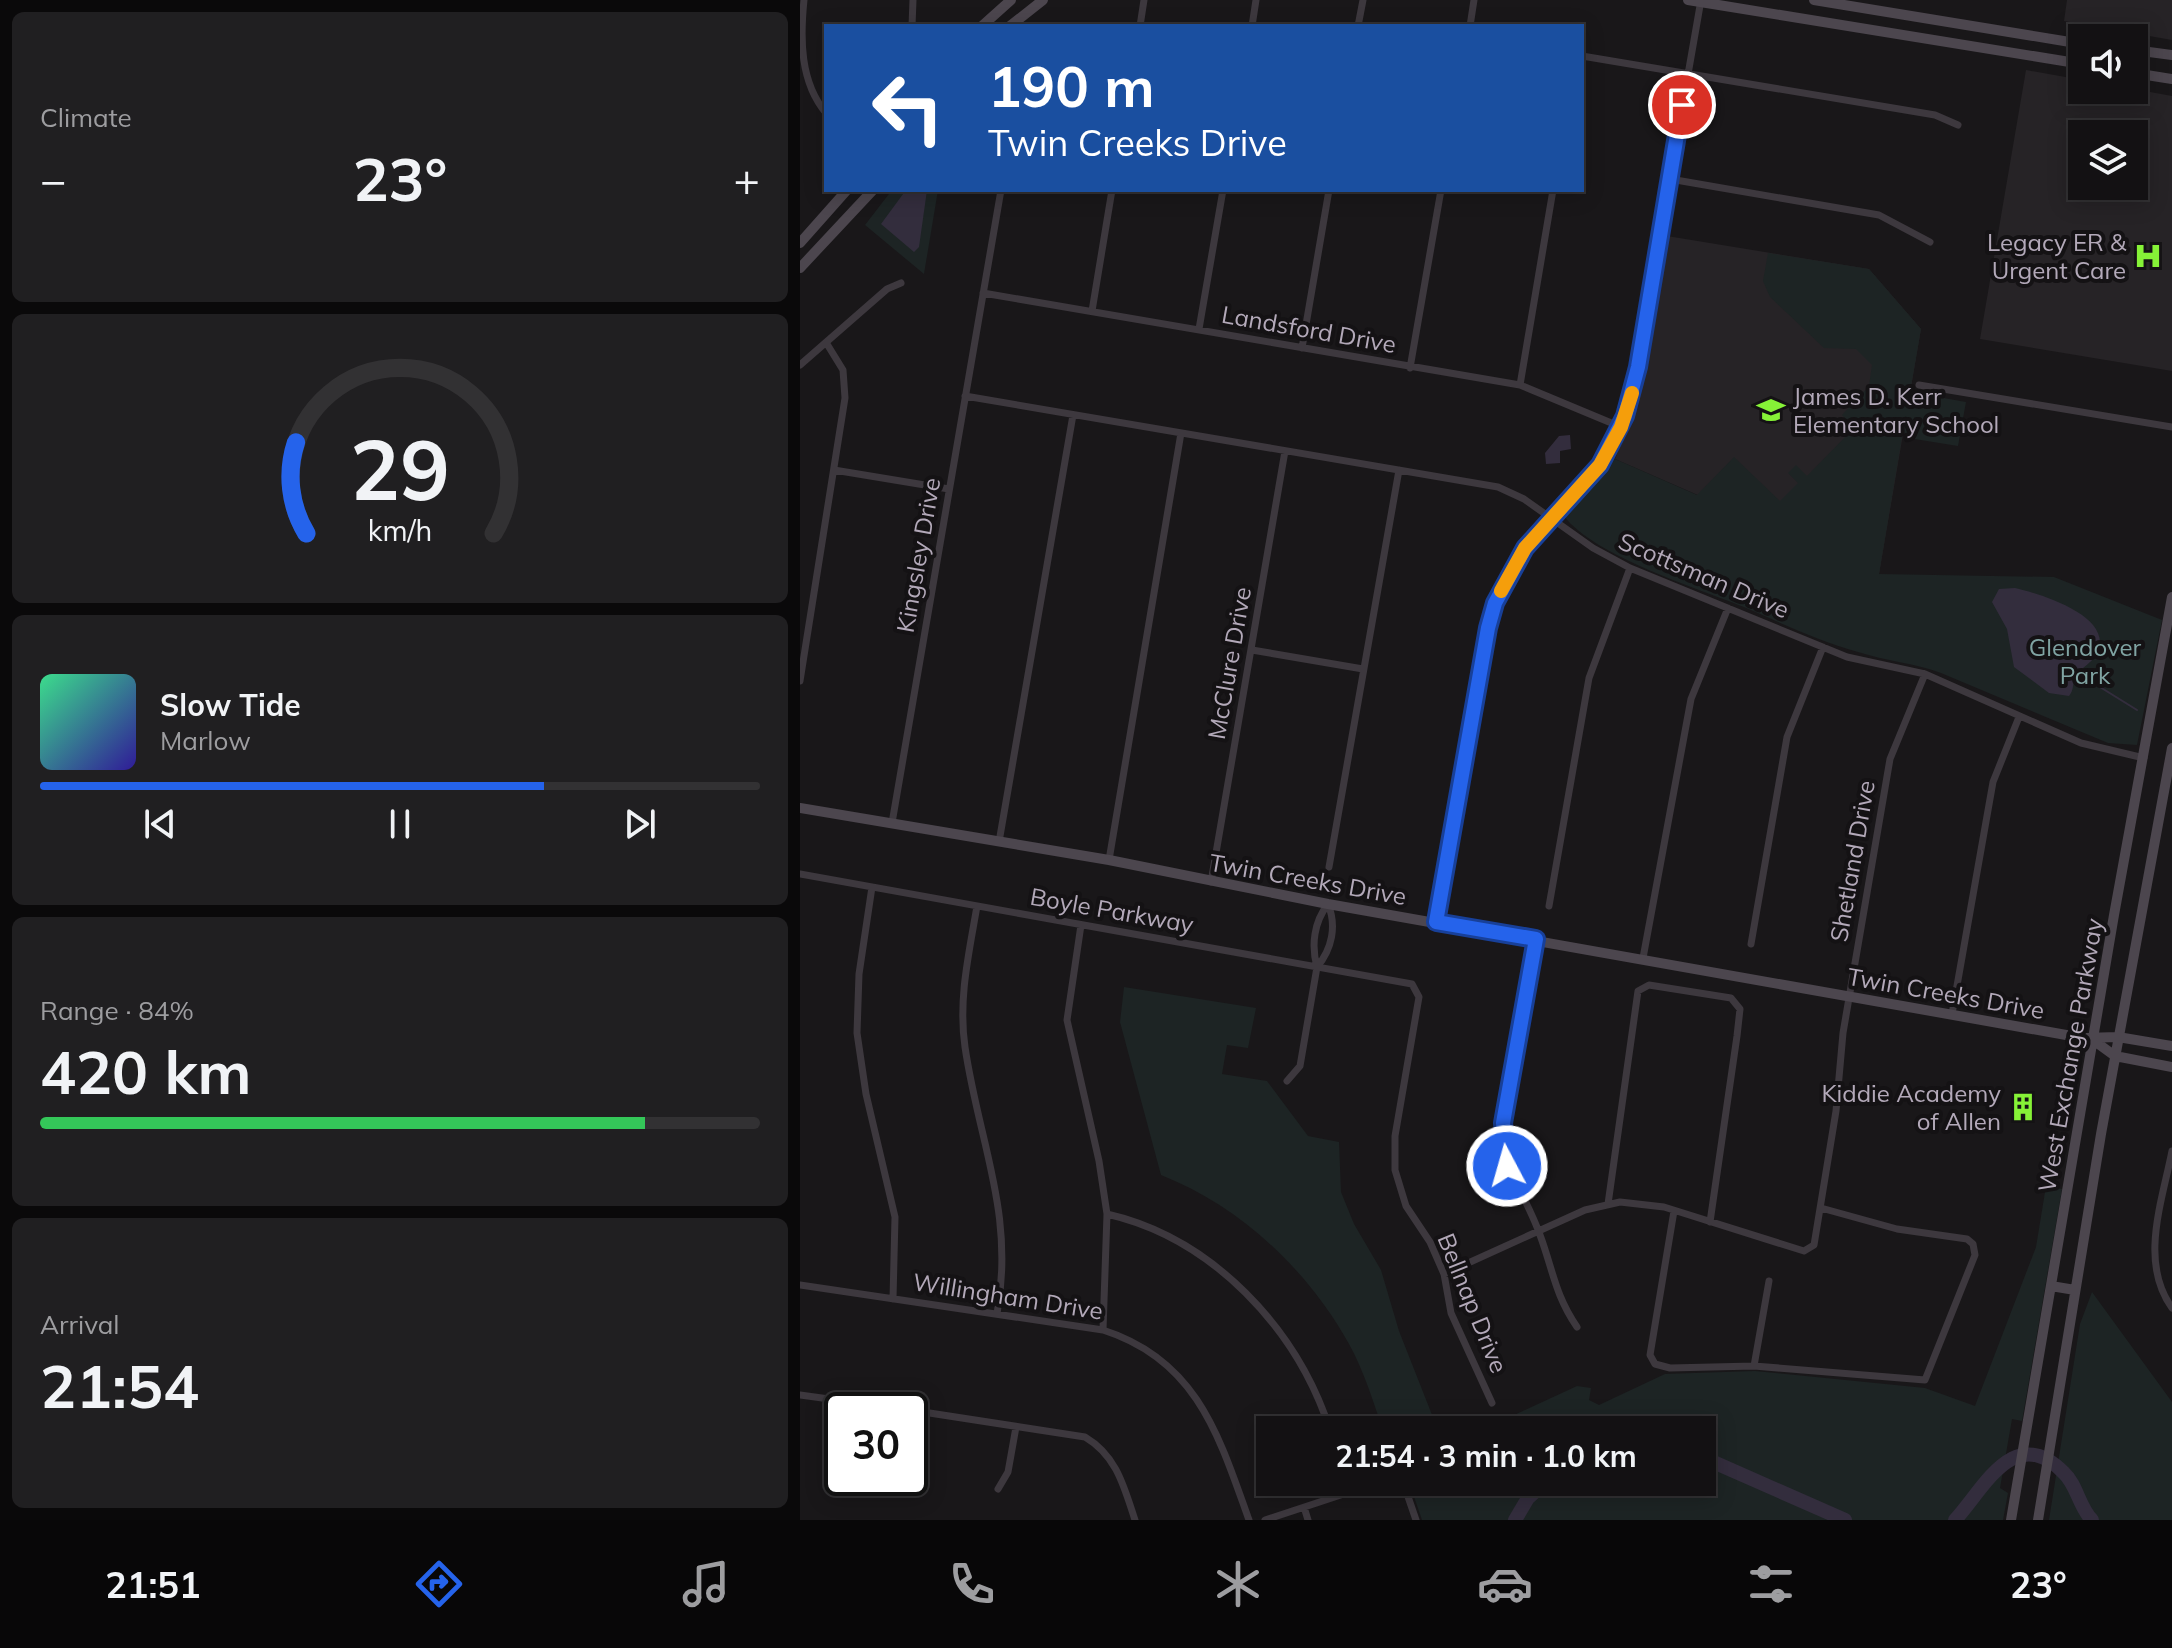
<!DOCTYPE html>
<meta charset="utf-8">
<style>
:root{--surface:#131113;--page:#201f21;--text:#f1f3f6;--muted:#9d9da0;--line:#323133;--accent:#2563eb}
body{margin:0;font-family:Mulish,sans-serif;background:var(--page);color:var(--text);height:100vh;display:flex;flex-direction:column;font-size:30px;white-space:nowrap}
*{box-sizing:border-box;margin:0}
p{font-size:26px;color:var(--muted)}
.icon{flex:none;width:44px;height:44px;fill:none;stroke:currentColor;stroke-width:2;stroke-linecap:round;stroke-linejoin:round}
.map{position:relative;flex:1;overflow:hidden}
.panel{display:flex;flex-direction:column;gap:12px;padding:12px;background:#0a090a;width:800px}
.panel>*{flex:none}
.hud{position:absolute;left:24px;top:24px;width:760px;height:168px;border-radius:0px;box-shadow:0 4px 20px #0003,0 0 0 2px var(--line);background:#1a4fa0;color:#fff;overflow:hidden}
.tools{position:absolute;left:1268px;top:24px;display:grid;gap:16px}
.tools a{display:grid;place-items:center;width:80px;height:80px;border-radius:0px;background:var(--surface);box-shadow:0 4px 20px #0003,0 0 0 2px var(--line);font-size:40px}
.speed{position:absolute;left:24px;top:1392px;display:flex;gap:16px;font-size:40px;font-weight:700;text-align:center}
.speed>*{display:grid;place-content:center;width:104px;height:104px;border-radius:50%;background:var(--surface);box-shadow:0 4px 20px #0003,0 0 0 2px var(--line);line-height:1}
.speed .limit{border:4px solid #111;border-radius:12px;background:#fff;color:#111}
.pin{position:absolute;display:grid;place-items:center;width:68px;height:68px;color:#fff;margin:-34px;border:4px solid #fff;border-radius:50%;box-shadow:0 2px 8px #0007}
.me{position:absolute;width:88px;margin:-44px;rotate:354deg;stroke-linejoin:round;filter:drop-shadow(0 0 6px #0008)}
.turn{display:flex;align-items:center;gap:28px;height:168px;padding:0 32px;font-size:36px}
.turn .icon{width:104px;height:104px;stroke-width:2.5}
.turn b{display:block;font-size:56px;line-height:68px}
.big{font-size:60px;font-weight:700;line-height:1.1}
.panel .widget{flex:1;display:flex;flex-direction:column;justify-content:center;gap:12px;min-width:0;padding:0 28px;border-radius:12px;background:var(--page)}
.panel .dial{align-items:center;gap:0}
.dial svg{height:208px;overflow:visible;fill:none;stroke:var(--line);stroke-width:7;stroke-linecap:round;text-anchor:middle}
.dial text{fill:var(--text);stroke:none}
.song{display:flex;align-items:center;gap:24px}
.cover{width:96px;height:96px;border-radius:12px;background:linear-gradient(135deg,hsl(150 70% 55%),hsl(250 70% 35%))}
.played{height:8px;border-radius:4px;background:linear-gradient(90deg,var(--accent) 70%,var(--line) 70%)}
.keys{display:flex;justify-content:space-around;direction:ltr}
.heat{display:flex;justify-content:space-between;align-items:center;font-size:44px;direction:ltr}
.charge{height:12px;border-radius:6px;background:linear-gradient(90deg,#34c759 84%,var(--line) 0)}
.trip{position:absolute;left:456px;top:1416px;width:460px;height:80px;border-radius:0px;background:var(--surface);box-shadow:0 4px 20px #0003,0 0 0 2px var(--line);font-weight:700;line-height:80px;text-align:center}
.tab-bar{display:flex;height:128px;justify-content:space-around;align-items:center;background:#080708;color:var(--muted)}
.tab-bar .icon{width:56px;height:56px}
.tab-bar .current{color:var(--accent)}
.tab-bar b{font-size:36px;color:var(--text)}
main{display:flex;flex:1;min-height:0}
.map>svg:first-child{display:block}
.built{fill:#262326;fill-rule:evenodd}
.green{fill:#1d2424}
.water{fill:#332d3d}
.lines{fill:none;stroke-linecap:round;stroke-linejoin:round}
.stream{stroke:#332d3d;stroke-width:2}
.river{stroke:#332d3d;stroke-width:14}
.street{stroke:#3d383e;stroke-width:7}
.secondary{stroke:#4c464e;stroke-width:10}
.route-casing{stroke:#184099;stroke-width:20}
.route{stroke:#2563eb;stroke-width:14}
.slow{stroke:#f59e0b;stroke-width:14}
.labels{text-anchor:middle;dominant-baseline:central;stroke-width:8;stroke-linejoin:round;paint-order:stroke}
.poi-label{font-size:24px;fill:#b3a9b9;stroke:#141214;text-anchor:end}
.street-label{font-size:24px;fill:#b3a9b9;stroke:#141214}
.park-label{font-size:24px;fill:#80a4a3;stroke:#141214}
</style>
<main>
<section class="panel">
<div class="widget"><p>Climate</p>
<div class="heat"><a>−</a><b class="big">23°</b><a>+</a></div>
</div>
<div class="widget dial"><svg viewBox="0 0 100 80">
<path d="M14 69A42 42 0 1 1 86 69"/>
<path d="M14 69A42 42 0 0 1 10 34" stroke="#2563eb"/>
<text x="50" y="56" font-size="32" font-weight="700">29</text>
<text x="50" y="72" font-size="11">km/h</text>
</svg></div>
<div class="widget">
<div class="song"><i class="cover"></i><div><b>Slow Tide</b><p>Marlow</p></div></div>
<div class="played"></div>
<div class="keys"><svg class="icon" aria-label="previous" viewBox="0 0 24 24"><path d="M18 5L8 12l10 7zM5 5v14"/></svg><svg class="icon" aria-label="pause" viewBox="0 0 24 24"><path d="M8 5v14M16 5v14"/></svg><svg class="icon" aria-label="next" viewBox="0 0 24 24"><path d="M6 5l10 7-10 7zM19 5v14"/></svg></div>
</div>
<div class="widget"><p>Range · 84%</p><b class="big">420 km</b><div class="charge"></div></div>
<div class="widget"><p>Arrival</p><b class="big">21:54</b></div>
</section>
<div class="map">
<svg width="1372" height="1520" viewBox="0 0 1372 1520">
<rect width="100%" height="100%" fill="#191719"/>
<path class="built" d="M1267,0H1372V40L1264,21Z
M1226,70L1282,80V90L1334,89L1372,96V371L1180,339ZM1334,134V186H1282V134Z
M867,236L1069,269L1121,329L1079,574L815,459L839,397Z"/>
<path class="green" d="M92,190H138L124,274L65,225Z
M968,253L1069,269L1121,329L1110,392L1166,402L1158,446L1102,437L1079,574L1254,577L1362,620L1337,745L1308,743L1141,673C1114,663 1086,661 1058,652C1019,641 981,623 944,607C897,588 794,556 764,516L815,459L897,495L934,457L980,501L998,483L988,473L996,465L1007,476L1054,428L1042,415L1069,386L1072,365L1056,349L1024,348L970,297L963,281Z
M324,987L456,1008L448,1048L427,1045L422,1074L467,1081L508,1136L539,1142L541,1192L554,1224L581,1270L599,1331L638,1430H583C573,1401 564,1371 549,1344C508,1270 440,1206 361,1175L320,1022Z
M1246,1186L1262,1189L1222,1421L1212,1419L1200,1488L1208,1493L1203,1520H622L609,1482H902V1430H682L777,1386L791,1388L789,1400L799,1405L865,1374L955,1371L1125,1388L1175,1406L1236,1247Z
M1292,1292L1372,1402V1520H1249L1280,1324Z"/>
<path class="water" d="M106,190H127L119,247L114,252L81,224Z
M770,435L771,449L760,451V463L746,464L745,453L759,436Z
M1215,588C1241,594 1309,615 1299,649C1295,663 1280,666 1275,679C1272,686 1274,690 1269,696L1249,693L1214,667L1207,629L1192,602L1199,589Z"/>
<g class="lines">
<path class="stream" d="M1279,674L1337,710"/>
<path class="river" d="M902,1457L1045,1520
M715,1520L728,1498L746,1482
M1155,1520C1184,1489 1214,1422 1264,1473C1277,1485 1279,1507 1292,1520"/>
<path class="street" d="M4,0C0,39 0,82 26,113
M112,26L113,0
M340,26L344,0
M452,26L456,0
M558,26L563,0
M670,26L674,0
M782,56L1135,115L1158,125
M870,179L1079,215L1130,242
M183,293L720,385L821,427
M292,311L312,190
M399,329L423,190
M502,348L529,190
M0,365L87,289L101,283
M610,368L641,190
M720,385L753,190
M1119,385L1372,427
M165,396L698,487L724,499L793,548L830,568L1047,657L1125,674L1281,743L1344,758
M34,470L149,489
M452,650L563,669
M0,681L45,398L43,370L27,344
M92,823L201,190
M199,842L273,415
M309,860L381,433
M529,867L599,470
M0,874L612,984L619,997L595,1136V1170L606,1206L630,1242L644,1274L651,1313L692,1403
M411,882L485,451
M72,887L59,974L57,1033L66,1094L95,1217L93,1299
M177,906C169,953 158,999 165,1047C179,1143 215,1213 197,1314
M749,906L789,678L830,568
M636,922L688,628L695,603L725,548L800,465L814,442L832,395L901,0
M281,925L267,1020L299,1161L307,1214L303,1330
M736,939L703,1123C701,1167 726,1195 740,1235C753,1270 755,1295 777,1327
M951,944L987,737L1023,647
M843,958L891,699L928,608
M517,967C532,949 537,926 528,904
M1152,1014L1193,782L1219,717
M487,1081L500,1066L517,967C511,945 514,922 528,904
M1372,1151C1362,1202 1339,1262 1372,1308
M808,1204L838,991L849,985L931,998L940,1009L937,1036L910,1222
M874,1211L850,1355L855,1364L870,1368L954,1366L1125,1380L1175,1255L1173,1244L1167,1239L1097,1229L1021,1208
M307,1214C412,1238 497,1328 530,1430
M644,1274L785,1210L820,1202L864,1207L1004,1251L1014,1245L1036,1111L1043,1033L1090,759L1125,674
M0,1285L303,1330C397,1360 419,1436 449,1520
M954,1366L969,1281
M0,1395L109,1410
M110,1410L285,1437C317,1456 324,1487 335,1520
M603,1482L616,1520
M198,1489L208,1472L216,1427
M504,1507L508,1520
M465,1520L580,1482"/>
<path class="secondary" d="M888,0L1282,64
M1014,0L1282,44
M182,26L211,0
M210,26L243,0
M1334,50L1372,55
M1334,73L1372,79
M0,243L47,190
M0,268L73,190
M0,808L309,860L528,904L1283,1038L1318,1037L1372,1046
M1293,1040L1315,1056L1372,1067
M1251,1286L1275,1290
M1211,1520L1314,915L1372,597
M1238,1520L1301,1134L1372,748"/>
</g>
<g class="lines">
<defs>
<path id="route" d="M707,1166L703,1123L736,939L636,922L688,628L695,603L725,548L800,465L825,416L838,367L882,105"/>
</defs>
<use href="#route" class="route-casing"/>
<use href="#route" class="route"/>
<path class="slow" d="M701,591L725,548L800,465L821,427L832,393"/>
</g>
<defs>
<symbol id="hospital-bare" viewBox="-9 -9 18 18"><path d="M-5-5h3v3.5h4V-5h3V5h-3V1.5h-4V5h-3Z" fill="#86f237" stroke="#141214" stroke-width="2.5" paint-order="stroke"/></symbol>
<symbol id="school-bare" viewBox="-9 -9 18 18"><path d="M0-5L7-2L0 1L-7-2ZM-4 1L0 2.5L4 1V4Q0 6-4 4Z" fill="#86f237" stroke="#141214" stroke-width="2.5" paint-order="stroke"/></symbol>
<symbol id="building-bare" viewBox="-9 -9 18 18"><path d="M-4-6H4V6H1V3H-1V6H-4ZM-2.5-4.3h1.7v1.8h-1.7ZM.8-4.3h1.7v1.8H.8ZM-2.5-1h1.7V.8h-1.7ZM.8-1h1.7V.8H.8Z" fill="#86f237" stroke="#141214" stroke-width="2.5" paint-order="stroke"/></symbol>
</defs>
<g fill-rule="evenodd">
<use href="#hospital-bare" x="1328" y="236" width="40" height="40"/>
<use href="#school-bare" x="951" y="390" width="40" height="40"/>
<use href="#building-bare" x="1203" y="1087" width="40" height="40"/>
</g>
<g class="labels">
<g class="poi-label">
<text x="1326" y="242">Legacy ER &amp;<tspan x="1326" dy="28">Urgent Care</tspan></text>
<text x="993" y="396" text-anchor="start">James D. Kerr<tspan x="993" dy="28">Elementary School</tspan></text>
<text x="1201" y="1093">Kiddie Academy<tspan x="1201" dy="28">of Allen</tspan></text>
</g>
<g class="street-label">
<text transform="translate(509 329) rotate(10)">Landsford Drive</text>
<text transform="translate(118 555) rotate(-80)">Kingsley Drive</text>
<text transform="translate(904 575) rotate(23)">Scottsman Drive</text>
<text transform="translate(429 663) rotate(-80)">McClure Drive</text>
<text transform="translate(1052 861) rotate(-80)">Shetland Drive</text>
<text transform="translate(508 879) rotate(10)">Twin Creeks Drive</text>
<text transform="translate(312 910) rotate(10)">Boyle Parkway</text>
<text transform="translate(1146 993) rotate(10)">Twin Creeks Drive</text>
<text transform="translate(1270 1055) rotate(-80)">West Exchange Parkway</text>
<text transform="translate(208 1296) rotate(9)">Willingham Drive</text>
<text transform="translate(673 1303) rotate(68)">Bellnap Drive</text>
</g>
<g class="park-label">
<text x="1285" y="647">Glendover<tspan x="1285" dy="28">Park</tspan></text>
</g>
</g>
</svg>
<div class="tools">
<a><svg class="icon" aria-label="sound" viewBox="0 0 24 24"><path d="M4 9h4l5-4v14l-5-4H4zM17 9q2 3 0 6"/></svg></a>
<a><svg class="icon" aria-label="layers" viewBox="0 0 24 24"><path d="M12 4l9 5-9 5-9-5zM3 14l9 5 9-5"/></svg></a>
</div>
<div class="speed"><div class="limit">30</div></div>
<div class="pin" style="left:882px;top:105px;background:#d93025"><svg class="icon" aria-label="arrive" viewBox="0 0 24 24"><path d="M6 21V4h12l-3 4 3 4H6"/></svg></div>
<svg class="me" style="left:707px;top:1166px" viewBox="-20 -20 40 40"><circle r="17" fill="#2563eb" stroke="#fff" stroke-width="3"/><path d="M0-11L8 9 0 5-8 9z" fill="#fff"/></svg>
<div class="trip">21:54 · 3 min · 1.0 km</div>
<div class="hud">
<div class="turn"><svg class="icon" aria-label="left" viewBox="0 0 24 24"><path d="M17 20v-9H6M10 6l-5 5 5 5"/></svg><div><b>190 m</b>Twin Creeks Drive</div></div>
</div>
</div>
</main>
<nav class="tab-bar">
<b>21:51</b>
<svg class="icon current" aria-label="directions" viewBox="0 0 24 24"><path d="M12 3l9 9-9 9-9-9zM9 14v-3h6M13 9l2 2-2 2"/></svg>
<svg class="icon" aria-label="music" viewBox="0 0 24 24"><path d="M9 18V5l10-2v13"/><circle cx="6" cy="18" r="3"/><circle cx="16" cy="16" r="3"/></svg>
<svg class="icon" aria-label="phone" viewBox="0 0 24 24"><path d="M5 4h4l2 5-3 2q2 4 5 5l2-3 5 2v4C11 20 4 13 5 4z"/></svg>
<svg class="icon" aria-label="climate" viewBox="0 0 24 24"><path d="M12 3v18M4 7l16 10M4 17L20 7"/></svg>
<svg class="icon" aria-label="car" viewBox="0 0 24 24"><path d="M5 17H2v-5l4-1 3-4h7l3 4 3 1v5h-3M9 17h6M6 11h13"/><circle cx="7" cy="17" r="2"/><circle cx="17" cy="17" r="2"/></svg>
<svg class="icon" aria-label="filters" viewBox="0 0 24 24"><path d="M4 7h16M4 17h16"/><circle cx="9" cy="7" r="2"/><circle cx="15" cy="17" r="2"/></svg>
<b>23°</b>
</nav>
